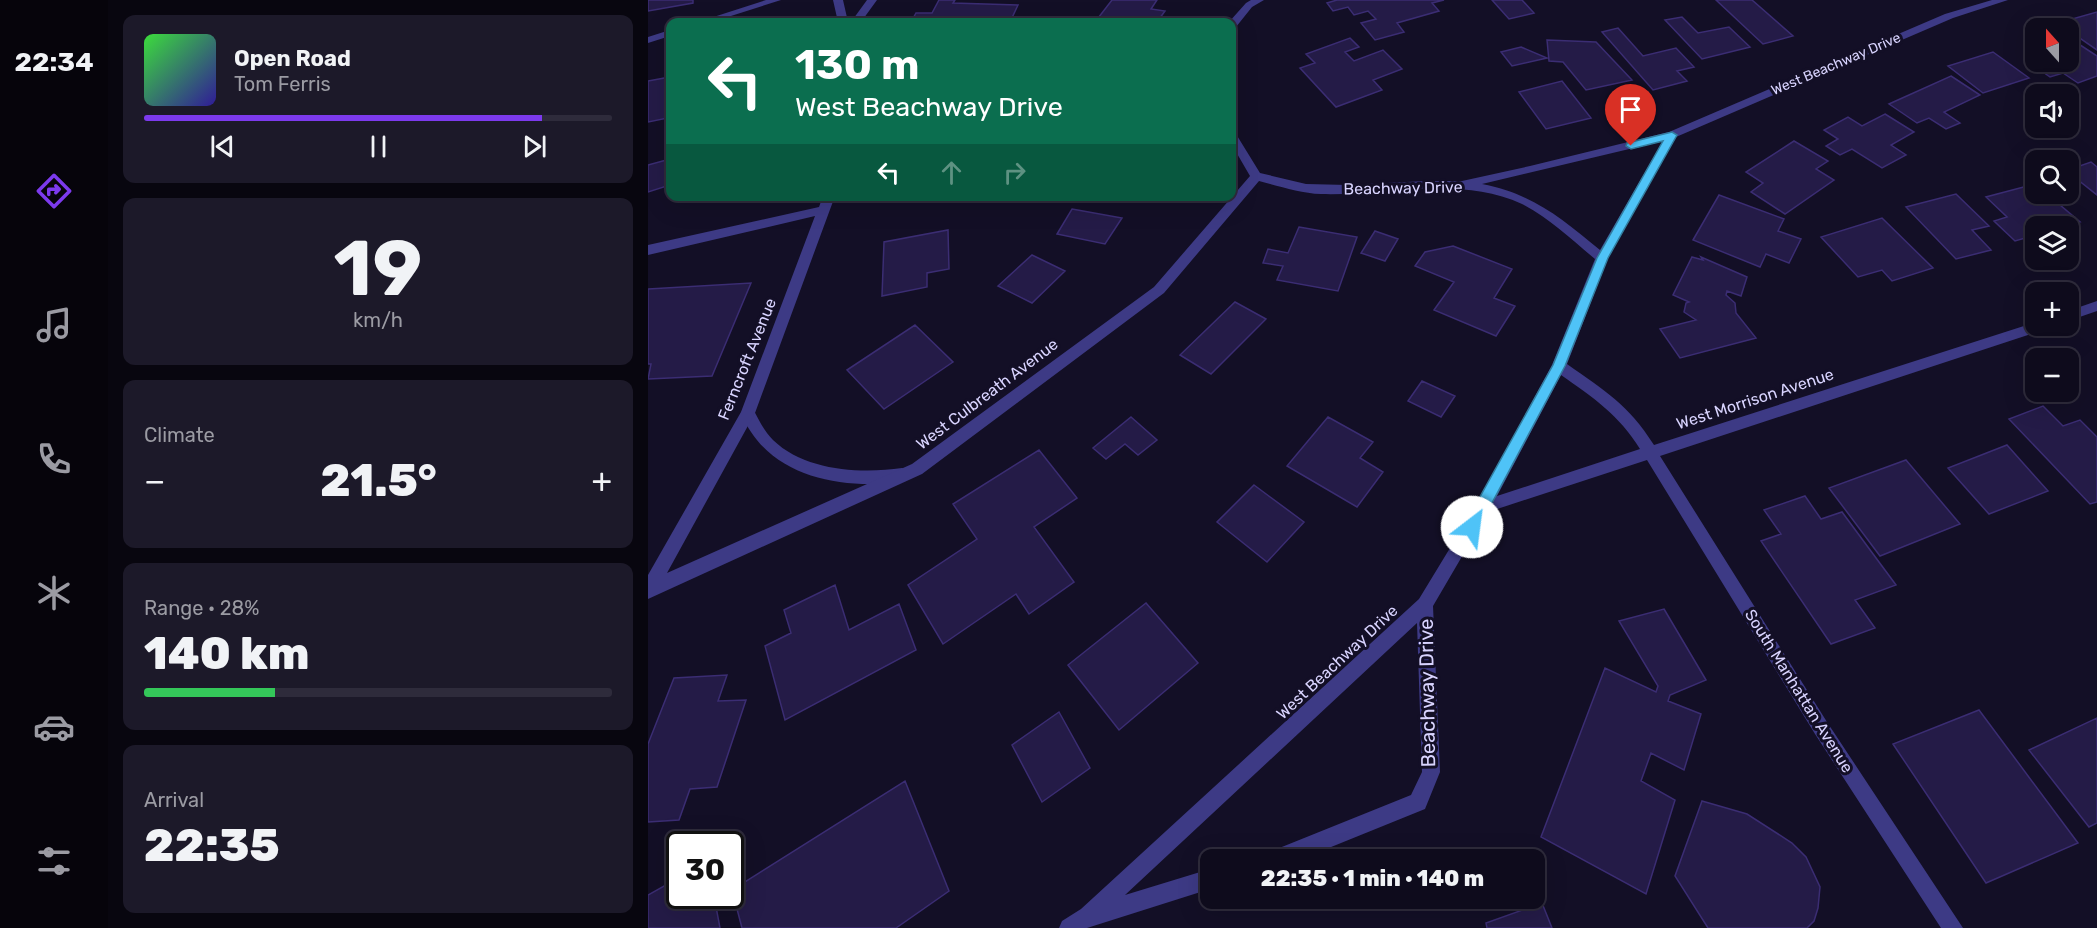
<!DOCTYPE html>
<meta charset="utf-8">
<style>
:root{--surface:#0e0b1c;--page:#1c1929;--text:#f1f3f6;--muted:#9b9ba3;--line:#2e2b3b;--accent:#7c3aed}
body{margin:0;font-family:Rubik,sans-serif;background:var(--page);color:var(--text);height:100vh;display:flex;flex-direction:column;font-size:22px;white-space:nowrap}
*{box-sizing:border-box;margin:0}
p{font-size:20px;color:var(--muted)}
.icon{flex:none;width:33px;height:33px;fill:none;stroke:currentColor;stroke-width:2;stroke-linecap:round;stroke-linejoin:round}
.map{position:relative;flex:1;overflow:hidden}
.sheet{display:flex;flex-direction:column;gap:15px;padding:15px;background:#08060f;width:540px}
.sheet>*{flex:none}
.hud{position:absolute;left:18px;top:18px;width:570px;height:183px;border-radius:12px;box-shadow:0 6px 24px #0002,0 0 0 2px var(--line);background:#0b6e4f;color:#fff;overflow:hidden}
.needle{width:39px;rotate:339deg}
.tools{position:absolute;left:1377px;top:18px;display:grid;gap:12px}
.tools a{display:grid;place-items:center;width:54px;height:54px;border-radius:12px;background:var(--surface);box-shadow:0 6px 24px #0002,0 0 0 2px var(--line);font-size:30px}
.speed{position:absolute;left:18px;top:831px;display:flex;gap:12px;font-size:30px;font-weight:700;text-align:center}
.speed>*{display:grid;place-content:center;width:78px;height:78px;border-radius:50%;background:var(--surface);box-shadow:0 6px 24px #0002,0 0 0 2px var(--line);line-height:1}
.speed .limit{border:3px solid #111;border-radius:9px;background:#fff;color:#111}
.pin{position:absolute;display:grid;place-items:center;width:51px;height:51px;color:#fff;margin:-62px -26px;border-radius:50% 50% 50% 0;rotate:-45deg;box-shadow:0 0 6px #0007}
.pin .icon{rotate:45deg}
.me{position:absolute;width:66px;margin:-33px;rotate:30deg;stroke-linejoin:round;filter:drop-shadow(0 0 4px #0008)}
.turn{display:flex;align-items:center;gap:21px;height:126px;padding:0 30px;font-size:27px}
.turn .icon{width:78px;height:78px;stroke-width:2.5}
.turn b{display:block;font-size:42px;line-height:51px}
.lanes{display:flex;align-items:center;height:57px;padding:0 30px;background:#0003;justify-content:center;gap:30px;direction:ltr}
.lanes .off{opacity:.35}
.big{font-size:45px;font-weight:800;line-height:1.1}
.sheet .card{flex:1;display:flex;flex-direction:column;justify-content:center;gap:9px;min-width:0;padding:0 21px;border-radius:12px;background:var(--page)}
.sheet .dial{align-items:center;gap:0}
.dial b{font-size:78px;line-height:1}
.song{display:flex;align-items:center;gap:18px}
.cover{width:72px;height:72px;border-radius:9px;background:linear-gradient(135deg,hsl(120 70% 55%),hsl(250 70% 35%))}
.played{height:6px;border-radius:3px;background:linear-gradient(90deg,var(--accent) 85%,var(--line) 85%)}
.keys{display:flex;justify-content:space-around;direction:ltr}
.heat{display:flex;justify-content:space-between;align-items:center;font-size:33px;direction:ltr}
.charge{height:9px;border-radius:4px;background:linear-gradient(90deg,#34c759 28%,var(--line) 0)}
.trip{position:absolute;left:552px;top:849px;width:345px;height:60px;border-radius:12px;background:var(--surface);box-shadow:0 6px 24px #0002,0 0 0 2px var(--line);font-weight:800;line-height:60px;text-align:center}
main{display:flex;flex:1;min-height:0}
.tabs{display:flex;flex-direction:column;width:108px;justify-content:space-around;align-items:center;background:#06040b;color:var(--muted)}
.tabs .icon{width:42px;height:42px}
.tabs .active{color:var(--accent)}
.tabs b{font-size:27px;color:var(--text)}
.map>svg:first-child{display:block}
.building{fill:#241b47;stroke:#3b2d73;stroke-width:1.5}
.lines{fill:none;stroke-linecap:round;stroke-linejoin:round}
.lane{fill:#3d3a85;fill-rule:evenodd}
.street{fill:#3d3a85;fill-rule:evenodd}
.route{fill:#4fc3f7;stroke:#337fa1;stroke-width:1.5}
.labels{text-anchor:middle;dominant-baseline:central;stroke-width:6;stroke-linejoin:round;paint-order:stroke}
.far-street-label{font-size:14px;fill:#d9d4ff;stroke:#130f26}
.street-label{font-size:16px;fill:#d9d4ff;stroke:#130f26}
.near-street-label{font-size:20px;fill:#d9d4ff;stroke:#130f26}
</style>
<main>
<nav class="tabs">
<b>22:34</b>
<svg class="icon active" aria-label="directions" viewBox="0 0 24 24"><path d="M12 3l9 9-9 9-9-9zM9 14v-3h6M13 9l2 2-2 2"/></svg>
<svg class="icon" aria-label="music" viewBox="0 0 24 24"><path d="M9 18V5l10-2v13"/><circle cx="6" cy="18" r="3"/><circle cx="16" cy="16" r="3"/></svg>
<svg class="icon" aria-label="phone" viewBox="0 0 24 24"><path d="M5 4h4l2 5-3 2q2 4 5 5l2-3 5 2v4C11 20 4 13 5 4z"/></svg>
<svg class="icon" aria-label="climate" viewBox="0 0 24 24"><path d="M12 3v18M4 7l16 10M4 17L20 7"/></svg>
<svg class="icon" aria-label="car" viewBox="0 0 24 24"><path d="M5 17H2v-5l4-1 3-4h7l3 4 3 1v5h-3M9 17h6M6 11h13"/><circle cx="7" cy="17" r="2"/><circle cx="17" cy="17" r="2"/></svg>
<svg class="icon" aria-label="filters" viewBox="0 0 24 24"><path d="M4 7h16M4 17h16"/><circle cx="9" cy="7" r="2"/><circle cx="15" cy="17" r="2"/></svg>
</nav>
<section class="sheet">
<div class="card">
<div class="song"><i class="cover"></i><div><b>Open Road</b><p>Tom Ferris</p></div></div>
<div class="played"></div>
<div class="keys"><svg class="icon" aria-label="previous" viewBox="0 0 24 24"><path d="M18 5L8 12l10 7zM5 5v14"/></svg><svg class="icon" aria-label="pause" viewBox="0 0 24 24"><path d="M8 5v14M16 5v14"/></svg><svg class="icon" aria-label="next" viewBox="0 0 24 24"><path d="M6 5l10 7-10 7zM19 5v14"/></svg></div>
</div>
<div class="card dial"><b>19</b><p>km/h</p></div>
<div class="card"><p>Climate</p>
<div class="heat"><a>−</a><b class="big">21.5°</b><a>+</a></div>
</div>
<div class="card"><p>Range · 28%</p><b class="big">140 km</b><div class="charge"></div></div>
<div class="card"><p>Arrival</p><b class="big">22:35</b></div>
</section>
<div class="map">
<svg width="1449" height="928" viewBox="0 0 1449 928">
<rect width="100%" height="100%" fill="#130f26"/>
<path class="building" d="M0,0H45V3L0,11Z
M291,0H307L305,3L370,5L362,22H263L268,13H284Z
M464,0H509L503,9L517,11L509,22H447Z
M689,0H796L784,3L791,11L749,23L756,32L727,40L713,23L728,19L720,11L706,15L700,7L685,11L679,3Z
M844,0H874L886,13L861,19Z
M1068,0H1104L1145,36L1115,44Z
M1449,12V50L1410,23Z
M1034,17L1050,33L1081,27L1102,47L1054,59L1017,20Z
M970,28L995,56L1028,48L1046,67L1029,71L1039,81L1005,90L954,32Z
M1420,37L1449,56V76L1430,83L1415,73L1402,77L1388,67L1402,63L1399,62H1420Z
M702,38L711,47L697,52L706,61L735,50L754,69L725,80L734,90L688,107L652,68L667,63L658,54Z
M899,40L948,42L984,80L938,90L915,62L901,61Z
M873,47L899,58L864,66L853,52Z
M1345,52L1381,78L1335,93L1300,66Z
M1303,76L1332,95L1296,112L1312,123L1298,129L1281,118L1269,123L1241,104Z
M22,77L20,118L0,122V81Z
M914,81L943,118L898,129L871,92Z
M1237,114L1266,132L1243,145L1258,155L1234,168L1204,149L1192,155L1178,146L1190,139L1176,130L1200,117L1214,126Z
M1146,141L1180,161L1168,169L1186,180L1137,214L1103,192L1115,183L1098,172Z
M22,159V185L0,192V165Z
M1443,162L1449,167V195L1420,172V170Z
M1387,184L1388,194H1399L1432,222L1416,226H1388V235L1367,241L1346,221L1359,217L1338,197Z
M1308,194L1341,226L1324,230L1343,250L1308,259L1258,207Z
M1071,195L1136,219L1130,231L1153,239L1141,263L1118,254L1112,267L1045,240Z
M424,209L474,218L457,244L409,234Z
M1234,218L1285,268L1244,281L1234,270L1210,277L1173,237Z
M651,227L709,237L690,291L629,280L635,266L615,263L620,249L640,253Z
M300,230L301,269L279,273V287L234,296L236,242Z
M727,231L750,239L737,261L713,253Z
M805,246L864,269L846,298L867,306L848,336L786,310L806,282L767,266L777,252Z
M384,255L417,271L384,303L350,286Z
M1044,257L1055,260L1053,257L1099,277L1093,296L1079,291L1078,295L1087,303L1088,313L1108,338L1032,358L1012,329L1048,320L1036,312L1038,303L1041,302L1025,295Z
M103,283L64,376L0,379L3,364H0V289Z
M587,302L618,319L563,374L532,355Z
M267,325L305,362L236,409L199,370Z
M774,381L807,396L793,417L760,401Z
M1395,406L1415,426L1432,420L1449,437V502L1442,504L1361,419Z
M483,417L509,440L490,455L477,444L458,459L445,448Z
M680,417L725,442L712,458L735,472L709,507L639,466Z
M1359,445L1400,491L1341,514L1300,468Z
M391,450L429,498L386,527L426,582L381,614L368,594L295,644L260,585L329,539L305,504Z
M1258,460L1312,524L1232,556L1181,488Z
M606,485L656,522L619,562L569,522Z
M1157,496L1173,519L1194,512L1248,585L1207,600L1227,628L1183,644L1113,541L1133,534L1116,510Z
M187,585L201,630L251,604L268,650L137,720L117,646L143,633L136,610Z
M498,603L550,663L471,730L420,665Z
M1016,609L1058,680L1022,695L1020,701L1053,714L1036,770L1003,753L993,781L1027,800L998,894L893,837L957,668L1008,692L1010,686L971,621Z
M79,675L70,701L98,700L69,787L42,789L31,820L0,822V744L26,678Z
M1331,710L1430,843L1338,883L1245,744Z
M411,712L442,768L394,802L364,745Z
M1449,718V823L1441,827L1381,750Z
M257,781L301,891L248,928H94L84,890Z
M1054,801L1099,814L1144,843L1158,857L1172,887L1170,908L1166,921L1159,928H1060L1027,876Z
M32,877V896H66L72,928H0V895Z
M894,903L904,928H839L838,923Z"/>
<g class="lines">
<path class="lane" d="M219,0H229L213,22H203Z
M100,407L105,409C111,420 116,431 125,440C157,471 213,474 254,468L259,470L262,475L259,480L254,482C192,490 119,477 93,413L95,409Z"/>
<path class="street" d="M118,0H133L64,22H50Z
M185,0H195L200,22H190Z
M603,0H616L604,7L588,27L584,28V22H581L598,3Z
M1344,0H1360L1305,18L1028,137L960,258L919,364C957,391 980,404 1006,445L1388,322V326H1396L1395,330L1012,456L1179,722L1315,928H1293L1167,734L999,460L840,512L785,606L792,772L777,809L651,860H616L619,853L763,795L774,772L769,623L477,895L562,869V889L439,928H411L414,921L433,909L771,599L830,502L904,365L947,259C924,240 901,218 874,204C811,175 740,196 673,194C652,193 631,186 611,181L516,293L274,474L0,599V575L93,412L167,216L0,255V245L171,207L175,196H187L107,413L19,573L264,464L506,287L602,176L584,145V133L588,134L612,173L658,184L700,185L778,181H814L882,166L1021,132L1297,14ZM1015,141L952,250C913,218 885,194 834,184ZM913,375C946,398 971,415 992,449L849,496Z
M22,30V36L0,43V37Z
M1449,301V311L1420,321V311Z"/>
</g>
<path class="route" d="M1024,132L1029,135L960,258L917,366L829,531L824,533L818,531L816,527L818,522L905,365L949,258L1015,141L983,149L978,146L979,143Z"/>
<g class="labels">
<g class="far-street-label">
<text transform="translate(1188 64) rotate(-23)">West Beachway Drive</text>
</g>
<g class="street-label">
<text transform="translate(755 188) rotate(-1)">Beachway Drive</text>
<text transform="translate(99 359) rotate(-68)">Ferncroft Avenue</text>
<text transform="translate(339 394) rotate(-37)">West Culbreath Avenue</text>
<text transform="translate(1107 399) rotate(-18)">West Morrison Avenue</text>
<text transform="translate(689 662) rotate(-43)">West Beachway Drive</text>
<text transform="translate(1151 691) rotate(58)">South Manhattan Avenue</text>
</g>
<g class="near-street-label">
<text transform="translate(779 693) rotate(-91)">Beachway Drive</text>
</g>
</g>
</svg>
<div class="tools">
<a><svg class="needle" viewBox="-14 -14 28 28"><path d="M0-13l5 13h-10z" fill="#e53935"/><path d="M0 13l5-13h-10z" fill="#9b9ba3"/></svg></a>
<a><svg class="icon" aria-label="sound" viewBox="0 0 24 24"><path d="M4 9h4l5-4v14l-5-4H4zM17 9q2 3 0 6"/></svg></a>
<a><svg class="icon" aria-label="search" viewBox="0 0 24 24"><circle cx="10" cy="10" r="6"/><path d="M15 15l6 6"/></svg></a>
<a><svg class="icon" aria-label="layers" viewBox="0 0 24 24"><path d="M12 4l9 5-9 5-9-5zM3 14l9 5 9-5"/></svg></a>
<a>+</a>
<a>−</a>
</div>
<div class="speed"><div class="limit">30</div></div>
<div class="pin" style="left:983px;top:146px;background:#d93025"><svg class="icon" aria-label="arrive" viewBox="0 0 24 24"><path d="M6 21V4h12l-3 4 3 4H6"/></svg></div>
<svg class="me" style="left:824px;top:527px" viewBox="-20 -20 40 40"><circle r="19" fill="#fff"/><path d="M0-13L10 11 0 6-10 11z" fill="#4fc3f7"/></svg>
<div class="trip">22:35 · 1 min · 140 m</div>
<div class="hud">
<div class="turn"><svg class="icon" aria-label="left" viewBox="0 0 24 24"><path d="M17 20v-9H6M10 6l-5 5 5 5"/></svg><div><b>130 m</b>West Beachway Drive</div></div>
<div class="lanes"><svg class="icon" aria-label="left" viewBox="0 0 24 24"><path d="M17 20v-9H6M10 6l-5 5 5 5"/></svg><svg class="icon off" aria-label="ahead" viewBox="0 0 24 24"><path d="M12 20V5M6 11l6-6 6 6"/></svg><svg class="icon off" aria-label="right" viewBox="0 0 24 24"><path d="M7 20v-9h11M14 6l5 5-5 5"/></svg></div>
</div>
</div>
</main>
